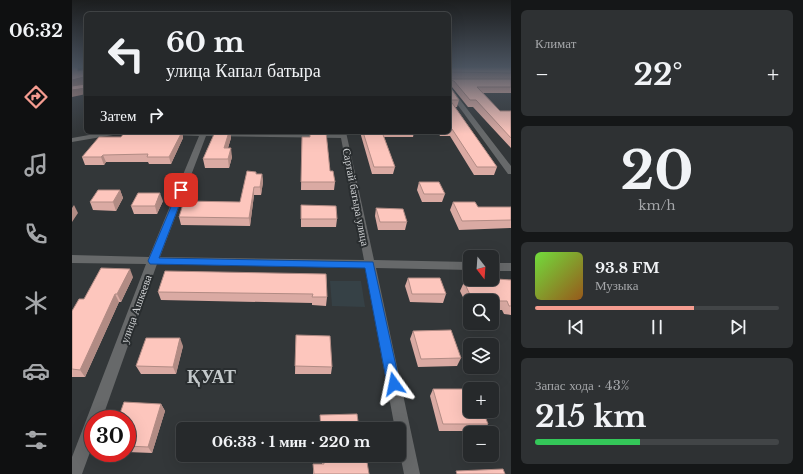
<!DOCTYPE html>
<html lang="ru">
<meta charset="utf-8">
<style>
:root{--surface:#26292b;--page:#2e3133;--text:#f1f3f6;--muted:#a4a6a9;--line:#424547;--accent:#f59c90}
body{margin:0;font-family:"Libre Baskerville",serif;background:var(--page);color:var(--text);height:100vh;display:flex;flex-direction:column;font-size:15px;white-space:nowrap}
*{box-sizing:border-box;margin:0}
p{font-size:13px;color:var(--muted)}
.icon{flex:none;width:22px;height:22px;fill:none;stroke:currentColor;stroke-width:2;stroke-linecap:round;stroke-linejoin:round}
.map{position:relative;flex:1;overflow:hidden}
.sheet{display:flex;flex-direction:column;gap:10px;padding:10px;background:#151718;width:292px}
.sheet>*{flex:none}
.banner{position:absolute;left:12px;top:12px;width:367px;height:122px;border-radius:6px;box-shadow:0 4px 16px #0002,0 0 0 1px var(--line);background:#26292b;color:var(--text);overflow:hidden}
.needle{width:26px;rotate:163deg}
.buttons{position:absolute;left:391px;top:250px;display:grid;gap:8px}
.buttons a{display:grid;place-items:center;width:36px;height:36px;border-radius:6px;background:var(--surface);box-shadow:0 4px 16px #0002,0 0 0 1px var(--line);font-size:20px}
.speed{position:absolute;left:12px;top:410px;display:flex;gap:8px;font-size:20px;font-weight:700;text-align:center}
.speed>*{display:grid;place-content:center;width:52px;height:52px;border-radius:50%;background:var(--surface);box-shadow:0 4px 16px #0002,0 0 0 1px var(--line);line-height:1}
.speed .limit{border:6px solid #d22;background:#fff;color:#111}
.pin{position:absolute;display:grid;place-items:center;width:34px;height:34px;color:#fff;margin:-17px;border-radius:8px;box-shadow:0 2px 6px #0006}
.me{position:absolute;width:44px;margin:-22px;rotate:348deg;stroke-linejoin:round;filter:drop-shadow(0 0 3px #0008)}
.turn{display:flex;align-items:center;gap:14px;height:84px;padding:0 16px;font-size:18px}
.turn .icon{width:52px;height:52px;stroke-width:2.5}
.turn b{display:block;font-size:28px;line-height:34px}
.then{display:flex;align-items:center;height:38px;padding:0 16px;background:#0003;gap:8px;font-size:15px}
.big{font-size:30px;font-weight:700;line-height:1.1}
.sheet .card{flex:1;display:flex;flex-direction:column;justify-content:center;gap:6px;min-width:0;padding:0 14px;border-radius:6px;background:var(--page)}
.sheet .dial{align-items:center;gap:0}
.dial b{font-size:52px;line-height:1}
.song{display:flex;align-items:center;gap:12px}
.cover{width:48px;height:48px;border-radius:6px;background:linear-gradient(135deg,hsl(100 70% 55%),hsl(30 70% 35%))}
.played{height:4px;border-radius:2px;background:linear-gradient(90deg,var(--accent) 65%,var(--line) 65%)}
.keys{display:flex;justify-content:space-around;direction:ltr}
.heat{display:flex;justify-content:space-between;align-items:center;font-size:22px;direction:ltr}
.charge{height:6px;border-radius:3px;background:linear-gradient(90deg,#34c759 43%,var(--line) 0)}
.trip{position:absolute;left:104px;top:422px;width:230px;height:40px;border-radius:6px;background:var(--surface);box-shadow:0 4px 16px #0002,0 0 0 1px var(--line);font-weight:700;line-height:40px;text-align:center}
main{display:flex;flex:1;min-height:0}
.dock{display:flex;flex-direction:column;width:72px;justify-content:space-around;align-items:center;background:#0f1011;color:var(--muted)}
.dock .icon{width:28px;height:28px}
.dock .selected{color:var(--accent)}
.dock b{font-size:18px;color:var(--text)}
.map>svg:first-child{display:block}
.built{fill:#364146}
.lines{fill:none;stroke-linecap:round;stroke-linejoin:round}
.minor{fill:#67696a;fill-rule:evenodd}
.wall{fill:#daaaa3}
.shaded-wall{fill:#b18b84}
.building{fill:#fdc6bd;stroke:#b18b84}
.route{fill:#1a73e8;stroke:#114b97}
.labels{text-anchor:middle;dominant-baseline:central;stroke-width:4;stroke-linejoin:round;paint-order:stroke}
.street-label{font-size:11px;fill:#d1d3d5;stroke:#292d2f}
.near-district-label{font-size:18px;font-weight:bold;letter-spacing:1px;fill:#c4c9cb;stroke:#292d2f}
</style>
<main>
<nav class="dock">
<b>06:32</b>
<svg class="icon selected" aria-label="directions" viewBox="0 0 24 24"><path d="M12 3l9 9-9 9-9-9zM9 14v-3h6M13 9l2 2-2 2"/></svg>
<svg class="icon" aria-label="music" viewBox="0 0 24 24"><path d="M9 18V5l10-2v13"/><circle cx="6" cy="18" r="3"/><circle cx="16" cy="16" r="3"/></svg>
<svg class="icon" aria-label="phone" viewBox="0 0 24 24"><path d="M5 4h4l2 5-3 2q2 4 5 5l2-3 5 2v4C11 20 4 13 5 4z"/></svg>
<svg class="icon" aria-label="climate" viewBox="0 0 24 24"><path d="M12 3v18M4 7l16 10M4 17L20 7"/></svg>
<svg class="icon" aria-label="car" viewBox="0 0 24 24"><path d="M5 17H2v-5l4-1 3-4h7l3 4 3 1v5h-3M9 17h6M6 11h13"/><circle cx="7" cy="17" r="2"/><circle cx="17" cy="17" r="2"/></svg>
<svg class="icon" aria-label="filters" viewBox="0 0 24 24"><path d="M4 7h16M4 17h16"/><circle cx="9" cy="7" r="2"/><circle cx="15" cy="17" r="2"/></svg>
</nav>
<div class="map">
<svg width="439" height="474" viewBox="0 0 439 474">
<rect width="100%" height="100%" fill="#333739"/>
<path class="built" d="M258,281H289L293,307L260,306Z"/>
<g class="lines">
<path class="minor" d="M377,87L379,88L439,166V174H436L377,93Z
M34,132L69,133L65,135H41L0,142V138Z
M94,132L268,134V132H274L302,260L398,262V270L304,268L348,474H332L327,449V429H323L293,268L85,264L30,419H21V444L10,474H0V457L74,264L0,263V255L77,257L127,136L97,135L95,134ZM134,136L269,138L292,260L88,257Z
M420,263H439V271H420Z"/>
</g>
<path class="wall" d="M377,67H439V79H378H439V93H411L428,111H439V148L401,107H396L380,87L378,86V87L387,100L385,107H383L425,167L422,175H402L378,136H368L366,132H377Z
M53,132H110L111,138L99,164H77L76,162H34L32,165H13L10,157L49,137Z
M143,132H158L159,138L156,148L160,157L157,168H133L131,159Z
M238,132H254L258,171L263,182L262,190H229L230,137H238Z
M288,132H342L341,137H312L323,167L321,174H300Z
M184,172V174H190L191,182L189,195H182L178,226L109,225L107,217L168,202Z
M347,182L373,194L370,202H350L345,190Z
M48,190L51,198L44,211L21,210L18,202Z
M91,201L85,214H62L59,206Z
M381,202L406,207H439V228L387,230L378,210Z
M229,205L265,219L264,227H229Z
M304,208L335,222L333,230H306L303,216Z
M254,274L255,297L254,306L240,305V303L89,300L86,292Z
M61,277L49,302H47L13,377H0V311L12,299Z
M336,278L374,294L371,303L338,302L333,286Z
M425,279L439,280V315L432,314L430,310H420V301H398V310H397L388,291L392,282H423Z
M341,331L389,358L385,366L346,367L338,339Z
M224,335L260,367L259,374H223Z
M111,346L104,374H69L64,366Z
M361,389L416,424L410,431H367L358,396Z
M89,404L93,411L80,453L55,452V419Z
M248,415L287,429H248Z
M250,455H290L291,462L297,474H241V464H250Z"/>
<path class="shaded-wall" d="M12,77L14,84L0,87V80Z
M14,88V94L0,97V90Z
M110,132L111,138L99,164L97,157Z
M157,132H158L159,138L153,157L152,148Z
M159,148L160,157L157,168L156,159Z
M31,155L34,162L32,165L29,157Z
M190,174L191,182L189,195L188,187Z
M182,187V195L178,226L177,218Z
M48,190L51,198L44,211L41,202Z
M88,193L91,201L85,214L83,206Z
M2,205L6,213L0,222V208Z
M58,269L61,277L49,302L45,294Z
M43,294L47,302L13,377L8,370Z
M108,338L111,346L104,374L101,367Z
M89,404L93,411L80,453L76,447Z"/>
<path class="building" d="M0,67H5L6,71L14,69V88L0,90V86L13,84V79L12,77L0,80Z
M377,67H439V73L379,72L377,78L379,79H439V87H405L428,111H439V138L404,100H398L382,81L378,80V87L387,100H378L425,167H405L380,129H377Z
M53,132H110L97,157H75L76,154L31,155L29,157H10L27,137H49Z
M143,132H157L152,148H159L156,159H131Z
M238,132H254L258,171H261L263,182H229L230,137H238Z
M291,132H310L323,167H302Z
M175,171L184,172V174H190L188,187H182L177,218L107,217L112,201L168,202Z
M347,182H367L373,194H352Z
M26,190H48L41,202H18Z
M66,193H88L83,206H59Z
M381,202H403L406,207H439V220L390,221Z
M229,205L264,206L265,219H229Z
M304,208L331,209L335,222H308Z
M29,268L58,269L45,294H43L8,370L0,369V311L7,299H12Z
M93,271L254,274L255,297H240L241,294L86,292Z
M336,278H368L374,294H340Z
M425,279L439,280V306H437L435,301H401L392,282H426Z
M379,330L389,358L349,359L341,331Z
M224,335L258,336L260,367L223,366Z
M74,338H108L101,367L64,366Z
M361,389H403H398V411H411L416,424H371Z
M52,402L89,404L76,447L55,446V419H46Z
M285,414L287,429H249L248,415Z
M251,455H290L291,462H295L297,474H242L241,464H252Z
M431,469L433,474H385L384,471Z"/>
<linearGradient id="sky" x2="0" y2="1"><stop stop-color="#1c1e1f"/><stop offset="0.5" stop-color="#4a535f"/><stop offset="1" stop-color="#4a535f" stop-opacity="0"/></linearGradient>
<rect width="439" height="134" fill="url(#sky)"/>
<path class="route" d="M107,188H109L113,190L87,258L301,262L328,384L326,389L322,390L317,389L315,384L293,268L78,264L76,261Z"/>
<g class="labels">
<g class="street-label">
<text transform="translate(284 197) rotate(79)">Сартай батыра улица</text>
<text transform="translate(64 309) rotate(-70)">улица Ашкеева</text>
</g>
<g class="near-district-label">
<text x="140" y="377">ҚУАТ</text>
</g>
</g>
</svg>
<div class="buttons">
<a><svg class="needle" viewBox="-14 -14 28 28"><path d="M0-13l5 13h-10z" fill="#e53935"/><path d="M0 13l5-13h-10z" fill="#a4a6a9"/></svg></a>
<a><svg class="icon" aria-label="search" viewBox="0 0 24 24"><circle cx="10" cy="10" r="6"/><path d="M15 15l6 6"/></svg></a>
<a><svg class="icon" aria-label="layers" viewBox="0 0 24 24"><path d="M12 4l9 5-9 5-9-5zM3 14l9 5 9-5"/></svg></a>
<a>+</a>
<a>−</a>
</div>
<div class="speed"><div class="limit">30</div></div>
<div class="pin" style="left:109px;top:190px;background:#d93025"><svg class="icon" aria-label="arrive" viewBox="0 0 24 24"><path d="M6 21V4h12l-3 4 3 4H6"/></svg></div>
<svg class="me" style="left:322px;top:384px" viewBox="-20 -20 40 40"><path d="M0-17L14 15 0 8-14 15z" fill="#1a73e8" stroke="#fff" stroke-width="4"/></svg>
<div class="trip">06:33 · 1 мин · 220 m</div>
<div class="banner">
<div class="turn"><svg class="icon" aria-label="left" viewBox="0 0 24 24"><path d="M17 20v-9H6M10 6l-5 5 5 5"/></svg><div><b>60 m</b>улица Капал батыра</div></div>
<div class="then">Затем<svg class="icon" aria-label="right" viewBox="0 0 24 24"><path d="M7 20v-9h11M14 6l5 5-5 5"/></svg></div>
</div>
</div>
<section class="sheet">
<div class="card"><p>Климат</p>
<div class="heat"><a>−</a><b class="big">22°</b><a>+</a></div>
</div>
<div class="card dial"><b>20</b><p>km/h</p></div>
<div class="card">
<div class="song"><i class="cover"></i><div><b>93.8 FM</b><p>Музыка</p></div></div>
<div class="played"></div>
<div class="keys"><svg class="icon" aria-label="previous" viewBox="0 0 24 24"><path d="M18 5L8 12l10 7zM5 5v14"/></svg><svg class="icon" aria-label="pause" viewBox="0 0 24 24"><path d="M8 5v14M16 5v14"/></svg><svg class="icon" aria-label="next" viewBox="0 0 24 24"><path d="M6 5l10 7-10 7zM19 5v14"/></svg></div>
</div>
<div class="card"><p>Запас хода · 43%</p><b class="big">215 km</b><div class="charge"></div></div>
</section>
</main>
